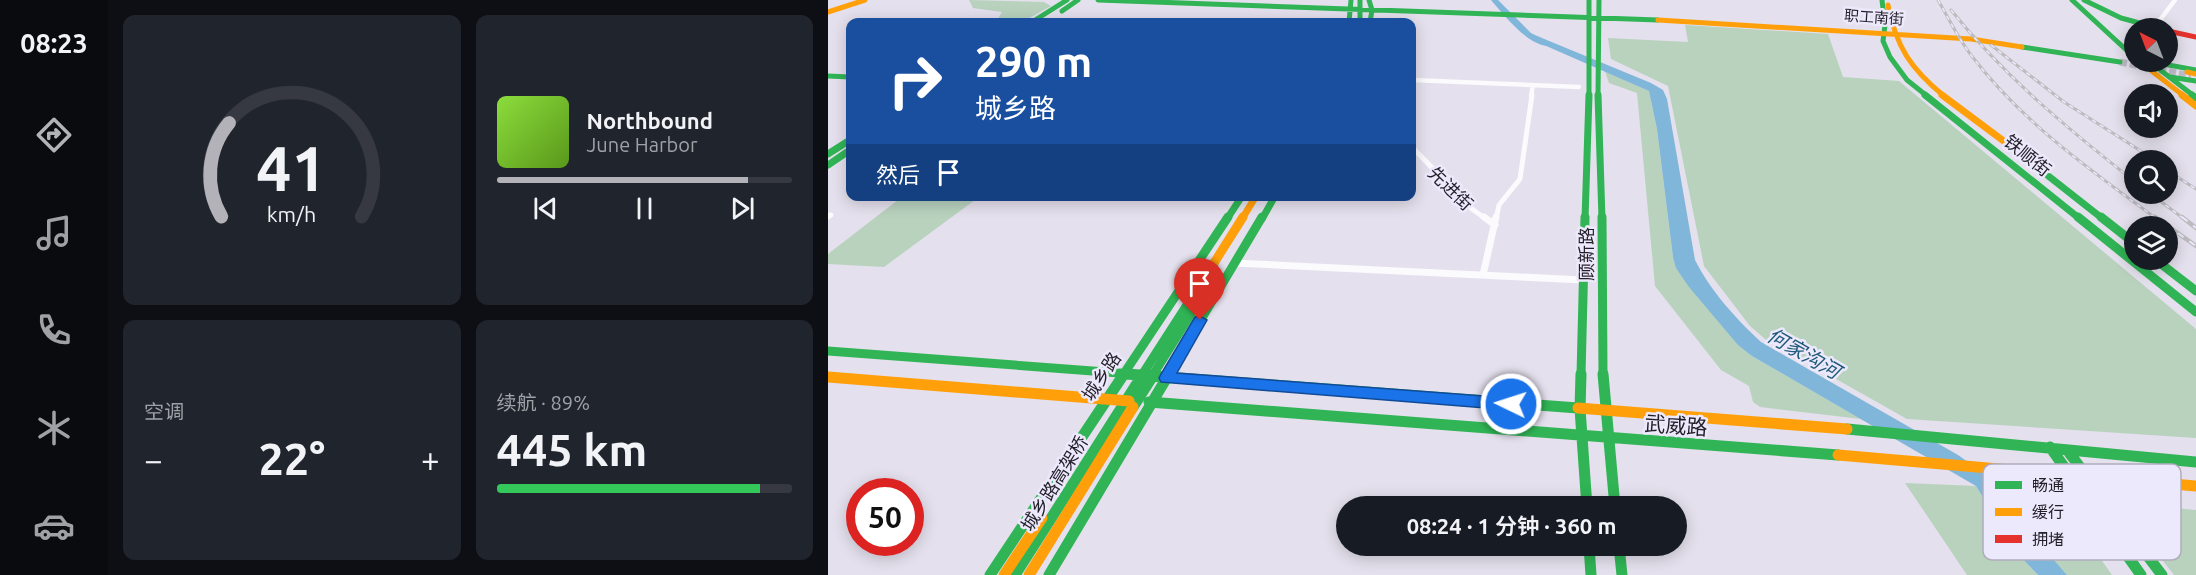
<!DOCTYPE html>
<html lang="zh">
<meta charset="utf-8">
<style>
:root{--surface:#171b24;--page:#20242c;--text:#f1f3f6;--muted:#9ea1a6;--line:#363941;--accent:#b2b2b8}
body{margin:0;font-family:Ubuntu,"Noto Sans SC",sans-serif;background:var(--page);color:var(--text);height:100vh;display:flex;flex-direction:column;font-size:22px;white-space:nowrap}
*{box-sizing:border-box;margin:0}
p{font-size:20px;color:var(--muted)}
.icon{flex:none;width:33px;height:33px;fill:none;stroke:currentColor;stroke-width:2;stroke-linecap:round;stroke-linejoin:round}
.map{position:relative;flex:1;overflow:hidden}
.panel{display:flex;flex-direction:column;gap:15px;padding:15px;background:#0d0f14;width:720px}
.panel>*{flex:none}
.top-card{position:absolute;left:18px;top:18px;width:570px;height:183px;border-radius:12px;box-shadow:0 3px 15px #0003;background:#1a4fa0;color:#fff;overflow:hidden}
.needle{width:39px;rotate:318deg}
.fabs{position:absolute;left:1296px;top:18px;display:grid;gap:12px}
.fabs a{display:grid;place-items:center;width:54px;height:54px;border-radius:50%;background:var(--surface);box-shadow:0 3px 15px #0003;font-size:30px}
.speed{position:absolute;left:18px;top:478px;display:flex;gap:12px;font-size:30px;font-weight:700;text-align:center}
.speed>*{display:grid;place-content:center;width:78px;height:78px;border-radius:50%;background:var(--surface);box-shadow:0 3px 15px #0003;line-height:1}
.speed .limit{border:9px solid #d22;background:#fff;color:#111}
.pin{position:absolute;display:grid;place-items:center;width:51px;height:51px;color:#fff;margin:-62px -26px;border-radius:50% 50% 50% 0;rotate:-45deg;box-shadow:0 0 6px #0007}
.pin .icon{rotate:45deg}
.me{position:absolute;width:66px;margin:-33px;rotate:274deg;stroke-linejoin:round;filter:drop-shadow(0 0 4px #0008)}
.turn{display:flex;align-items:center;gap:21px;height:126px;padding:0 30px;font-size:27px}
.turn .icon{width:78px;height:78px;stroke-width:2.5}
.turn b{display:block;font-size:42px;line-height:51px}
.then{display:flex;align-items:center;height:57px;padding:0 30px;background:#0003;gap:12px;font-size:22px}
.big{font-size:45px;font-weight:600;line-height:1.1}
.panel .widget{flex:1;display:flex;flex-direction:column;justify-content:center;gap:9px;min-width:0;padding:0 21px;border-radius:12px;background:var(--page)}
.panel .dial{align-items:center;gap:0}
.dial svg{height:156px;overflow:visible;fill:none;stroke:var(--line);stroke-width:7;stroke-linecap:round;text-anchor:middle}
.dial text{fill:var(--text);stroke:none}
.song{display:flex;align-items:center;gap:18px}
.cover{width:72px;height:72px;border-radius:9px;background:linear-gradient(135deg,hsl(90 70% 55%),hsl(90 70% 35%))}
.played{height:6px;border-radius:3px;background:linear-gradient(90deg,var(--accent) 85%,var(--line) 85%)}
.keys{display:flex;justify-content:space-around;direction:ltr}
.heat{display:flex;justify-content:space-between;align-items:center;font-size:33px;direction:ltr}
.charge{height:9px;border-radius:4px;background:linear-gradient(90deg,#34c759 89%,var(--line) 0)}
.panel .tiles{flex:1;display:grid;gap:15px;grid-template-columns:repeat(2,1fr)}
.trip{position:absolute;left:508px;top:496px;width:351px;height:60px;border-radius:30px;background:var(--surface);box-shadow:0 3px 15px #0003;font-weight:600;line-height:60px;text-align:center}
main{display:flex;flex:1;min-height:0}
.dock{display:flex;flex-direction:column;width:108px;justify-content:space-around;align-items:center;background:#090b0e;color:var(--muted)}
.dock .icon{width:42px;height:42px}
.dock .active{color:var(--accent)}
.dock b{font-size:27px;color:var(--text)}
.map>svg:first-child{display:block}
.green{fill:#b8d2be}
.water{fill:#7fb6da}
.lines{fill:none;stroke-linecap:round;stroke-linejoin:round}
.river{fill:#7fb6da;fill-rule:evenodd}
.primary-tunnel{stroke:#bdb9c6;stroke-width:7;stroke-dasharray:7 3;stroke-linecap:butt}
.street-far2{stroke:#fbfafc;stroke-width:4.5}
.street-far1{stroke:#fbfafc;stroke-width:5}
.street{stroke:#fbfafc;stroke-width:7}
.fast-far3{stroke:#30b455;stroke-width:5}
.fast-far2{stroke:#30b455;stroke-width:7}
.fast-far1{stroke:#30b455;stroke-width:9}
.fast{stroke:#30b455;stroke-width:11}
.slow-far3{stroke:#ff9f0a;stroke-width:5}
.slow-far2{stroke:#ff9f0a;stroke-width:7}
.slow-far1{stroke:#ff9f0a;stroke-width:9}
.slow{stroke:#ff9f0a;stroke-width:11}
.jam{stroke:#e5322d;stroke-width:5}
.rail-far1-casing{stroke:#bcbbbe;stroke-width:3}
.rail-casing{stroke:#bcbbbe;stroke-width:4.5}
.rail-far1{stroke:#ede9fc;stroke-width:1.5;stroke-dasharray:4.5;stroke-linecap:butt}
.rail{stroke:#ede9fc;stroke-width:2;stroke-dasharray:7;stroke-linecap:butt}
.route{fill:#1a73e8;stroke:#114b97;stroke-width:1.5}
.labels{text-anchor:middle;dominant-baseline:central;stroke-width:5;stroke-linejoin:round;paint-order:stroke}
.far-street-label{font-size:15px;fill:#221f28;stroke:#ede9fc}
.street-label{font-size:18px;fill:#221f28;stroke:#ede9fc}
.water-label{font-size:20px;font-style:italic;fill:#1f5a7a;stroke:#ede9fc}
.near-street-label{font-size:21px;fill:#221f28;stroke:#ede9fc}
.key{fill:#ede9fc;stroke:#b0acbc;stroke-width:1.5}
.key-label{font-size:16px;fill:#221f28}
</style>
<main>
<nav class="dock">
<b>08:23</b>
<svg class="icon active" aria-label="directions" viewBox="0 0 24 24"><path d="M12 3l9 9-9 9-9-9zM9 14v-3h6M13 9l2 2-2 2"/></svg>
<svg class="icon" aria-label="music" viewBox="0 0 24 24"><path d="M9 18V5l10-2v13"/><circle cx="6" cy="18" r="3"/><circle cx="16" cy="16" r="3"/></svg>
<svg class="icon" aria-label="phone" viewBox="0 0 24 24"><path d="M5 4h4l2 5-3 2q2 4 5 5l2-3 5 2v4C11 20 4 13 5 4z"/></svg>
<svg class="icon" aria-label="climate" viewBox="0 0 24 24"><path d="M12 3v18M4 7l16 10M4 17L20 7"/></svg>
<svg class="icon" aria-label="car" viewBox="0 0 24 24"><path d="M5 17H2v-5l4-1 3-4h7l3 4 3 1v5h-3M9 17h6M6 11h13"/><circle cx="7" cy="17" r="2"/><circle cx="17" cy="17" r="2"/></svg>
</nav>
<section class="panel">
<div class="tiles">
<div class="widget dial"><svg viewBox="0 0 100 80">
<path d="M14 69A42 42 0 1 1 86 69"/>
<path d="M14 69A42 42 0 0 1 18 21" stroke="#b2b2b8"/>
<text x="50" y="56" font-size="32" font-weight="700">41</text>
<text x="50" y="72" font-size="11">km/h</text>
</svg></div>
<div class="widget">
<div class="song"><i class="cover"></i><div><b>Northbound</b><p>June Harbor</p></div></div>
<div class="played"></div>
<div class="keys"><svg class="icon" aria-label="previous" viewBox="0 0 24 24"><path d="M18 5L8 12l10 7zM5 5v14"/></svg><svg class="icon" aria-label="pause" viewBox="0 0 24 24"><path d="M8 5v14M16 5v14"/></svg><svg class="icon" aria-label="next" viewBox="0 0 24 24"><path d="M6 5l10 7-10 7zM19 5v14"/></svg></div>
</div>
<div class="widget"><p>空调</p>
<div class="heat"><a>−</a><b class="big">22°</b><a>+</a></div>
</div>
<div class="widget"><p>续航 · 89%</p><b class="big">445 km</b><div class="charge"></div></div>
</div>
</section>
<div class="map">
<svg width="1368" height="575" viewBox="0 0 1368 575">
<rect width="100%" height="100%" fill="#e4e0ed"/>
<path class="green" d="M141,0L216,2L223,6L194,22H168L174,12L145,8Z
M857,25L1000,34L1015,77L1071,81L1368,329V438L1079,419L937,339L922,326L876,266L840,86L783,59L780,38L860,42Z
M777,71L821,91L829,129L845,257L924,356L1033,419L932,407L925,402L921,386L893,370L827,286L809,93L781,83Z
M75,196L151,197L56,267L0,264V254Z
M1077,483L1148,486L1190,554L1210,575H1139Z
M1176,490L1214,492L1235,505L1284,575H1239L1206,537Z
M1314,505L1368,510V575H1346L1304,521Z"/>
<path class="water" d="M709,36L823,83L835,90L839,99L867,260C882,290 908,319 933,342L1130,455L1161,477L1176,490L1206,537L1239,575H1210L1190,554L1148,486L924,356L910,345L861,287L848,268L845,257L829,129L821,91L700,38Z"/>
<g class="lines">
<path class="river" d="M663,0H670L703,33L721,42V46C700,46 676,15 663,0Z"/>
<path class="primary-tunnel" d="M1292,62L1363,76"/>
<path class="street-far2" d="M1326,28L1347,0
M584,80L751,87
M703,96L705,85"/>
<path class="street-far1" d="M584,147L644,209L658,219
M0,215H3L0,217
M668,219L671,205L692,179L704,95"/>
<path class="street" d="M656,217L667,225
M406,263L755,280
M655,275L668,217"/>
<path class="fast-far3" d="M270,0L830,20
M532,0V22
M541,0L544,10L542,22
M1054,0L1057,25L1055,41L1062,57L1079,80L1099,96
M1244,0L1306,57
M1256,0L1293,18L1330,28
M234,11L250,0
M204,22L239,0
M521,22L523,0
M1194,47L1292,62
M1324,62L1368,70
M1327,66L1366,96
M0,76L22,77
M1342,77L1368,81
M761,96V0
M770,96L771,0"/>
<path class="fast-far2" d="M770,95L774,219
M1097,95L1252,219
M1364,95L1368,98
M1181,145L1275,219
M0,154L22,140
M0,165L22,150
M399,219L414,196
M434,219L447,196
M757,219L761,95"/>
<path class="fast-far1" d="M774,217L775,375
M1250,217L1368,312
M1273,217L1306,243
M1328,260L1368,291
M0,351L318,375
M295,375L400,217
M314,375L386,263
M325,375L384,280
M340,375L434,217
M753,375L757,217"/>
<path class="fast" d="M298,374L750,408
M753,374L752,409L759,507
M775,374L787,507
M321,402L1010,455
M305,407L326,374
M1019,429L1368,462
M1222,447L1313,575
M1239,450L1334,575
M761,546L763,575
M791,546L794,575
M162,575L296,374
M187,575L315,374
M221,575L341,374"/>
<path class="slow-far3" d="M1060,5C1068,47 1083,69 1116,96
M0,12L37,0
M830,20L1143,39L1194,47
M1312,62L1356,96
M1359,72L1368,74"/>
<path class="slow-far2" d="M1114,95L1181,145
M1354,95L1368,106
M414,219L428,196"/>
<path class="slow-far1" d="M386,263L415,217"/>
<path class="slow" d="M0,377L301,401
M750,408L1019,429
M1010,455L1368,486
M176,575L214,518
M201,575L305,407"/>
<path class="jam" d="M1340,31L1368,37"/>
<defs>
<path id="rail-far1" d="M1110,0C1121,19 1130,38 1143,55C1193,121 1263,171 1329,219
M1123,10C1176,76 1240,129 1306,181
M1163,45L1236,102L1327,160
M1340,171L1368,189
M1323,194L1356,219"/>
<path id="rail" d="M1327,217L1368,246
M1354,217L1368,228"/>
</defs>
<use href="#rail-far1" class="rail-far1-casing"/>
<use href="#rail" class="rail-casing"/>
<use href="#rail-far1" class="rail-far1"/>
<use href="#rail" class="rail"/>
</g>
<path class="route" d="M372,316L379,320L349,373L683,398L689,400L691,404L689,408L683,410L333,382L331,378L333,374L367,317Z"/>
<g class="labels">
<g class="far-street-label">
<text transform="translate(1046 17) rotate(4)">职工南街</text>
</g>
<g class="street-label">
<text transform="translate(1200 155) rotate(39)">铁顺街</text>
<text transform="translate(623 188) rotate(44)">先进街</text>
<text transform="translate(758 254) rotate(-90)">顾新路</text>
<text transform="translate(273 376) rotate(-56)">城乡路</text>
<text transform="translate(226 483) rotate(-58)">城乡路高架桥</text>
</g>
<g class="water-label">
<text transform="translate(976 353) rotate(30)">何家沟河</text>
</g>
<g class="near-street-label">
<text transform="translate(848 425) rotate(4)">武威路</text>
</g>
</g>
<rect x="1155" y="464" width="198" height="96" rx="9" class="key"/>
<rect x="1167" y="481" width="27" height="8" fill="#30b455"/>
<rect x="1167" y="508" width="27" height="8" fill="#ff9f0a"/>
<rect x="1167" y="535" width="27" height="8" fill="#e5322d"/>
<g class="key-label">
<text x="1204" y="491">畅通</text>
<text x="1204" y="518">缓行</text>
<text x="1204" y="545">拥堵</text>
</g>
</svg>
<div class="fabs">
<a><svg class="needle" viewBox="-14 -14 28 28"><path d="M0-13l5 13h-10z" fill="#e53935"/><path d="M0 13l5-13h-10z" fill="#9ea1a6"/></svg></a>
<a><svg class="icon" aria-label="sound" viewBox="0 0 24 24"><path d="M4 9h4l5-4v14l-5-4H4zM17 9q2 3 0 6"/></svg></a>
<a><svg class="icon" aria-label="search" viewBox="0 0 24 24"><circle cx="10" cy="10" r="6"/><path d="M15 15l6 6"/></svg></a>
<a><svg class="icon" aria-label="layers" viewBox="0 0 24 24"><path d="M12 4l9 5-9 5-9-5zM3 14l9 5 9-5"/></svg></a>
</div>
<div class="speed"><div class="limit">50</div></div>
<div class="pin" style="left:372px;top:320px;background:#d93025"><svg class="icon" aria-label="arrive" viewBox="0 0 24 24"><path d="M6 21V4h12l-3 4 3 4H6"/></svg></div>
<svg class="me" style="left:683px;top:404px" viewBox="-20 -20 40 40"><circle r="17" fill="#1a73e8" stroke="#fff" stroke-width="3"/><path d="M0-11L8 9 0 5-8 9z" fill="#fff"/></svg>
<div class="trip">08:24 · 1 分钟 · 360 m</div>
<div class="top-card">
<div class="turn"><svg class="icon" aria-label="right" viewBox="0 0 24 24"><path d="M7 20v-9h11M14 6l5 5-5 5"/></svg><div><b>290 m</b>城乡路</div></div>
<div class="then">然后<svg class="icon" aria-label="arrive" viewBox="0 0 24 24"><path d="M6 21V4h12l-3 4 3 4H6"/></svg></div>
</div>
</div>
</main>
